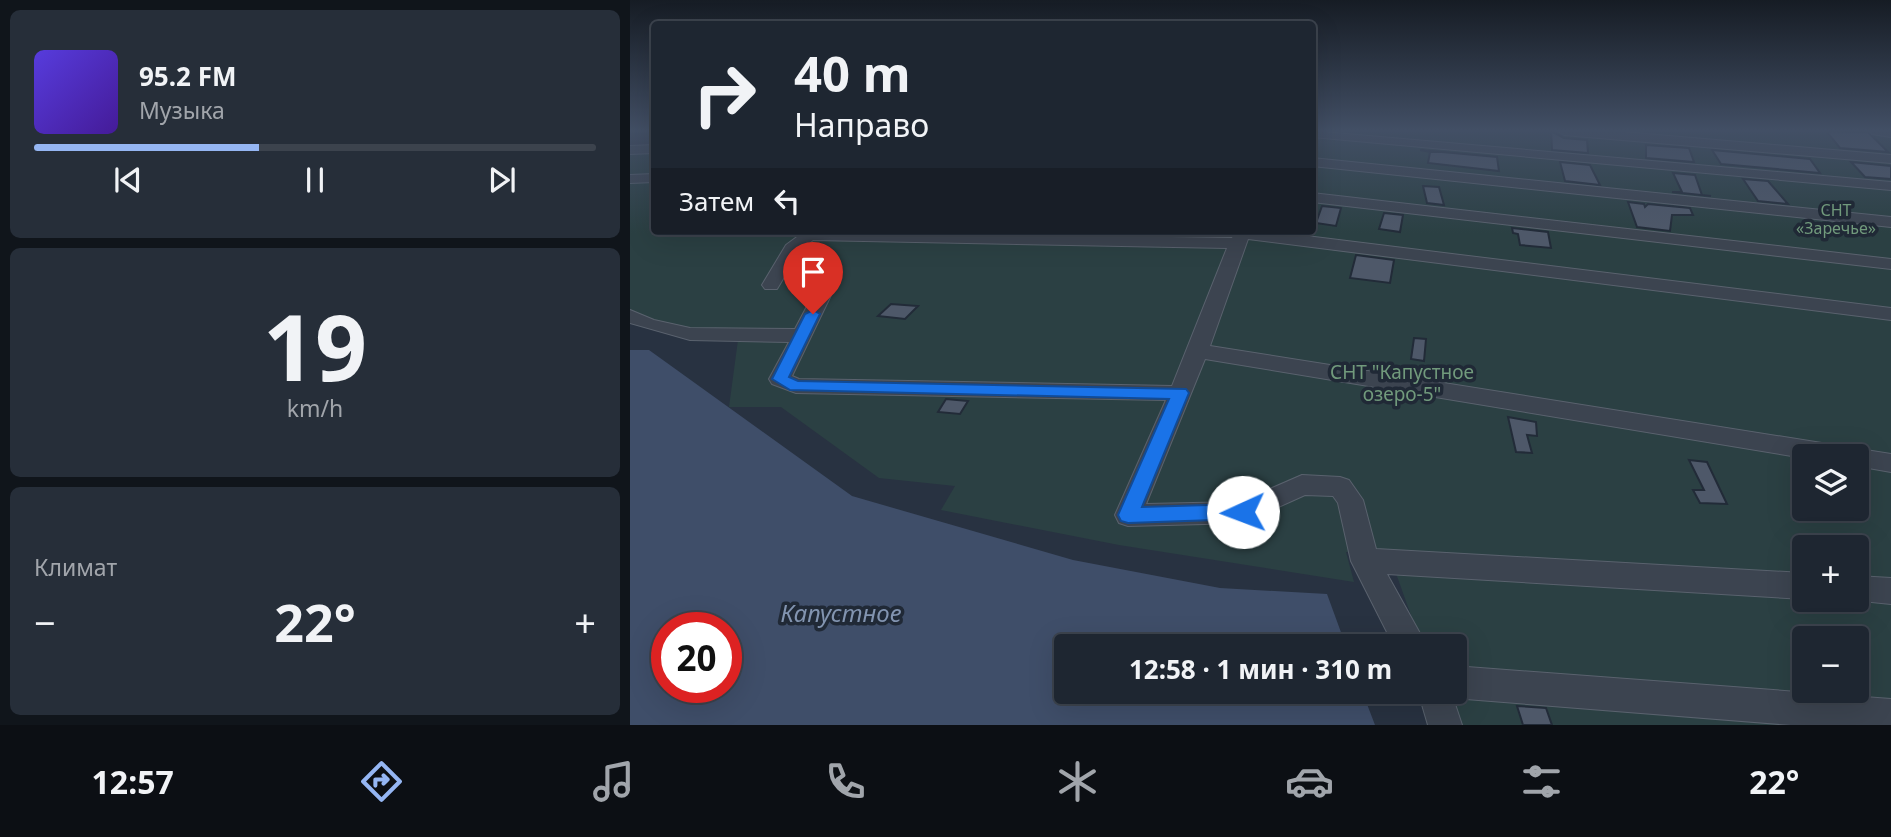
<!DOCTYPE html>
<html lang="ru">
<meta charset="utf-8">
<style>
:root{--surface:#1e2631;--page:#262e39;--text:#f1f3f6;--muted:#a1a5ab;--line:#3c434d;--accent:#95b6f3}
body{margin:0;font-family:"Noto Sans",sans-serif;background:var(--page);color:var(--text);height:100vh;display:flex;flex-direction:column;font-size:26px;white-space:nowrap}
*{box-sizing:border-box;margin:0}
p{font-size:23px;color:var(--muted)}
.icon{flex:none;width:38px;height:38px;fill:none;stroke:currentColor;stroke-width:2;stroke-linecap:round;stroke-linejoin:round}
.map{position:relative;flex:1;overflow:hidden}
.details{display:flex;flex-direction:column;gap:10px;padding:10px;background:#10151b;width:630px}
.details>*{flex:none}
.top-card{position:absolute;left:21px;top:21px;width:665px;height:214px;border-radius:7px;box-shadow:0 7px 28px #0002,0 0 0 2px var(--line);background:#1e2631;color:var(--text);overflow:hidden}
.fabs{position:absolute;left:1162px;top:444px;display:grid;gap:14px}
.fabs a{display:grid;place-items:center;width:77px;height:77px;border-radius:7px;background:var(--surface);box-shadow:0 7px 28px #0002,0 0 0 2px var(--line);font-size:35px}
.speed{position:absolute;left:21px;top:612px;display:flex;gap:14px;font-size:35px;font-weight:700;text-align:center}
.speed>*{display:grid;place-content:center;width:91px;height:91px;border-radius:50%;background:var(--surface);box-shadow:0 7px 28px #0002,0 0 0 2px var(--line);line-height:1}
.speed .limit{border:10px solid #d22;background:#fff;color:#111}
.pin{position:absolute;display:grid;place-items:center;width:60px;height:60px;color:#fff;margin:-72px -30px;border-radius:50% 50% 50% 0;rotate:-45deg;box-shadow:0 0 7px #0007}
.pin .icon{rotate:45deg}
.me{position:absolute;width:77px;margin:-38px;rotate:268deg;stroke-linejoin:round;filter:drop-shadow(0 0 5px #0008)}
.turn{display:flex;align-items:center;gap:24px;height:147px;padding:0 28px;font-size:32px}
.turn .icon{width:91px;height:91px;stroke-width:2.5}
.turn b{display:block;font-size:49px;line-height:60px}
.then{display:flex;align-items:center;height:66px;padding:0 28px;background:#0003;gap:14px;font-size:26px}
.big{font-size:52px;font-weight:700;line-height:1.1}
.details .card{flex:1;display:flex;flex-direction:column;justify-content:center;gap:10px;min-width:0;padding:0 24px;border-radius:10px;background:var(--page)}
.details .dial{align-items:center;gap:0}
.dial b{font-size:91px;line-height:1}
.song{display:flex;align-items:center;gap:21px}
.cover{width:84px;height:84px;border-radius:10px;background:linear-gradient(135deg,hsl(250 70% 55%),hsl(260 70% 35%))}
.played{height:7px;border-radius:4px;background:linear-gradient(90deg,var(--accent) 40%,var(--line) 40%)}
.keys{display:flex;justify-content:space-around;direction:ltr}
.heat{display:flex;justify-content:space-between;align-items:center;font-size:38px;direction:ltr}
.trip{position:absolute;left:424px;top:634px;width:413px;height:70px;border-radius:7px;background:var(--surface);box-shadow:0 7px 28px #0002,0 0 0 2px var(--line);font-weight:700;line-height:70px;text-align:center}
.tabs{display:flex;height:112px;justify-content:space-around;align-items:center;background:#0c0f14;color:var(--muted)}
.tabs .icon{width:49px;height:49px}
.tabs .on{color:var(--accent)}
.tabs b{font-size:32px;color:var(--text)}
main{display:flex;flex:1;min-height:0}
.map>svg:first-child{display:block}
.green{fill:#2b4043;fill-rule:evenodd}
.water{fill:#3f4e69;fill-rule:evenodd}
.building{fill:#4e5869;stroke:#222b38;stroke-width:2}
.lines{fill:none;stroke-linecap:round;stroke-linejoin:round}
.minor-casing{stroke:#5a626e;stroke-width:2}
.minor{fill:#3c4450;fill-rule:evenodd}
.route{fill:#1a73e8;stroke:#114b97;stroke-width:2}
.labels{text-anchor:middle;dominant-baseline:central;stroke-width:7;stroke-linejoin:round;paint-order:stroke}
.far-park-label{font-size:16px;fill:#719a7c;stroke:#202936}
.park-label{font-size:19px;fill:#719a7c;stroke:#202936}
.near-water-label{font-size:24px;font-style:italic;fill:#8294b0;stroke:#202936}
</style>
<main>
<section class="details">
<div class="card">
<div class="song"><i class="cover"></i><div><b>95.2 FM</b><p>Музыка</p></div></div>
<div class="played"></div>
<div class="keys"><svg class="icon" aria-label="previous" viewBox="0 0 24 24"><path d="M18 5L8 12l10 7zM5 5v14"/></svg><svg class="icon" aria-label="pause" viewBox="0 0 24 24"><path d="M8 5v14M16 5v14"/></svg><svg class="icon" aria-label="next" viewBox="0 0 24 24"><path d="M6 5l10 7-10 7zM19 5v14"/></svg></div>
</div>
<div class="card dial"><b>19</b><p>km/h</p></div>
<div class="card"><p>Климат</p>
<div class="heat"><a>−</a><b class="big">22°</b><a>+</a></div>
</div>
</section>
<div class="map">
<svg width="1261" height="725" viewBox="0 0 1261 725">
<rect width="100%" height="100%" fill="#283241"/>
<path class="green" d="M686,131H1261V262L683,196L682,133L1238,182Z
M0,151H24V231H682L683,199L1261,266V584L1227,582V548H1174V578L716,552L724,582L489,545L311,510L325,486L249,478L151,407H99L108,340L0,319ZM1174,457H1227V509H1174Z
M763,565L1174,589V600H1227V593L1261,595V725H826L819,707L824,691V646H792ZM1174,639H1227V691H1174Z"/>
<path class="water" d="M0,350H19L222,496L443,560L590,588L697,594L716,646H436V691H732L745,725H0ZM37,628H96V688H37Z"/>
<path class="building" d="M921,131L934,138L957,140L958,153L922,150Z
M1196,131L1238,132L1258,152L1210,148Z
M1016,145L1059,148L1064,162L1016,158Z
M790,150L867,157L869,171L798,163L800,152Z
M1082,150L1180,159L1190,173L1091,164Z
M930,162L960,165L970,185L935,181Z
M1221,162L1261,166V179L1235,177Z
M1043,173L1065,175L1072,195L1081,196L1042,192H1052Z
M1113,179L1138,181L1158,204L1128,201Z
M793,186L809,187L814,205L797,203Z
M998,202L1014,204L1015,207L1018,204L1060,208L1063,215H1042L1040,231L1007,227Z
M692,206L711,208L706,226L686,223Z
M754,213L773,215L770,232L749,229Z
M882,228L918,232L921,248L890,245L888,234L883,233Z
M726,255L764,260L760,283L720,278Z
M261,304L288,306L275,319L248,316Z
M784,338L796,339L794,361L781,359Z
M316,399L338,401L330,414L308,412Z
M878,417L906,422L907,436L897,435L902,453L886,452Z
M1059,460L1077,462L1097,504L1070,503L1063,490H1074Z
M887,706L916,708L922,725H893Z"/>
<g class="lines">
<defs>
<path id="minor" d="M682,131L1261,182V190L682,137Z
M928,131H981L1261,155V163L934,135Z
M1240,131H1261V137L1242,134Z
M24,145V153L0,154V146Z
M682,158L1261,217V227L682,166Z
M24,174V182L0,183V175Z
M682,193L1261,259V269L682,202Z
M175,231L602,238L605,231H635L1261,308V320L618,239L580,346L1261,454V472L1227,466V457L1174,458L575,359L516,504L610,502L672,475L710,477L719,480L733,500L746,549L1174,573V599L757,574L797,646H764L721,561L708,503L703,496L675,495L613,523L498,526L489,523L485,515L536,400L166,393L142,384L139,379L159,342L60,340L0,323V310L24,320L60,328L165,329L184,293L193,287L202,293L162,376L169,379L542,386L597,248L183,240L169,252L147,289H135L132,285L156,245Z
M1227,576L1261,578V604L1222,600H1227Z
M824,666L1261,699V725H1161L823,698L832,725H798L788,691H824Z"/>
</defs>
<use href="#minor" class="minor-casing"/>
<use href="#minor" class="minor"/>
</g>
<linearGradient id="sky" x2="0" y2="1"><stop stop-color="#161c24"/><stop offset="0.56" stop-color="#424f65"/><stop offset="1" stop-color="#424f65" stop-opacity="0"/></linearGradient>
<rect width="1261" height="233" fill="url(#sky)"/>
<path class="route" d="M183,310L190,314L159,377L168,381L556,389L559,393L512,507L613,504L620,506L623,512L620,517L613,519L498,523L491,521L488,515L539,399L160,390L142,379L175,314Z"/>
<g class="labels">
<g class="far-park-label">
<text x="1206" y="210">СНТ<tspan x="1206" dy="18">«Заречье»</tspan></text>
</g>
<g class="park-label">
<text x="772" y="372">СНТ "Капустное<tspan x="772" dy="22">озеро-5"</tspan></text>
</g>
<g class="near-water-label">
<text x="211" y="612">Капустное</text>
</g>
</g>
</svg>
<div class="fabs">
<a><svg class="icon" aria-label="layers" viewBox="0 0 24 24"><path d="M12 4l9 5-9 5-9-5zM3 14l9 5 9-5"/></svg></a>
<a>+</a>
<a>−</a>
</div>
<div class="speed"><div class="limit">20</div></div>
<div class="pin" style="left:183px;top:314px;background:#d93025"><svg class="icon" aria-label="arrive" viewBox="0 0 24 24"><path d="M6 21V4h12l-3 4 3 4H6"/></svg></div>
<svg class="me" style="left:613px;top:512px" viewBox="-20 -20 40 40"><circle r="19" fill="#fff"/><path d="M0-13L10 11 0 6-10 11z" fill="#1a73e8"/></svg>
<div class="trip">12:58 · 1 мин · 310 m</div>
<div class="top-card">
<div class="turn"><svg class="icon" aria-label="right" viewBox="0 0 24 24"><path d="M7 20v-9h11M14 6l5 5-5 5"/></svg><div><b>40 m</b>Направо</div></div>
<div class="then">Затем<svg class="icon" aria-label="left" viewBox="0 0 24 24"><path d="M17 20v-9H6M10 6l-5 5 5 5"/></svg></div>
</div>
</div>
</main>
<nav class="tabs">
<b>12:57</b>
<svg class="icon on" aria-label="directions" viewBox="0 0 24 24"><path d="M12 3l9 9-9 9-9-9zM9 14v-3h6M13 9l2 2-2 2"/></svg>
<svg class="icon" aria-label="music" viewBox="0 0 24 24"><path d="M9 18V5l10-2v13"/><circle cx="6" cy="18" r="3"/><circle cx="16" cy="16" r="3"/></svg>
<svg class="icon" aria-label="phone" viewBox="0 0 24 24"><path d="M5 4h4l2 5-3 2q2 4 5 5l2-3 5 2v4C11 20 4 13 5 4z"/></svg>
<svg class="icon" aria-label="climate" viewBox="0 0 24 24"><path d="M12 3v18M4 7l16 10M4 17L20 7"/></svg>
<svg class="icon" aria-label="car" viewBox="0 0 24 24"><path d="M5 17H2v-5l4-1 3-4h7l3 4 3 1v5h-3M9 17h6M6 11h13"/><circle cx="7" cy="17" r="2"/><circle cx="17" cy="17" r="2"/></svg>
<svg class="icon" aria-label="filters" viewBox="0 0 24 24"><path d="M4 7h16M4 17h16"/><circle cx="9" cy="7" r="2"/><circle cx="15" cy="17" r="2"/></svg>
<b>22°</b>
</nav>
